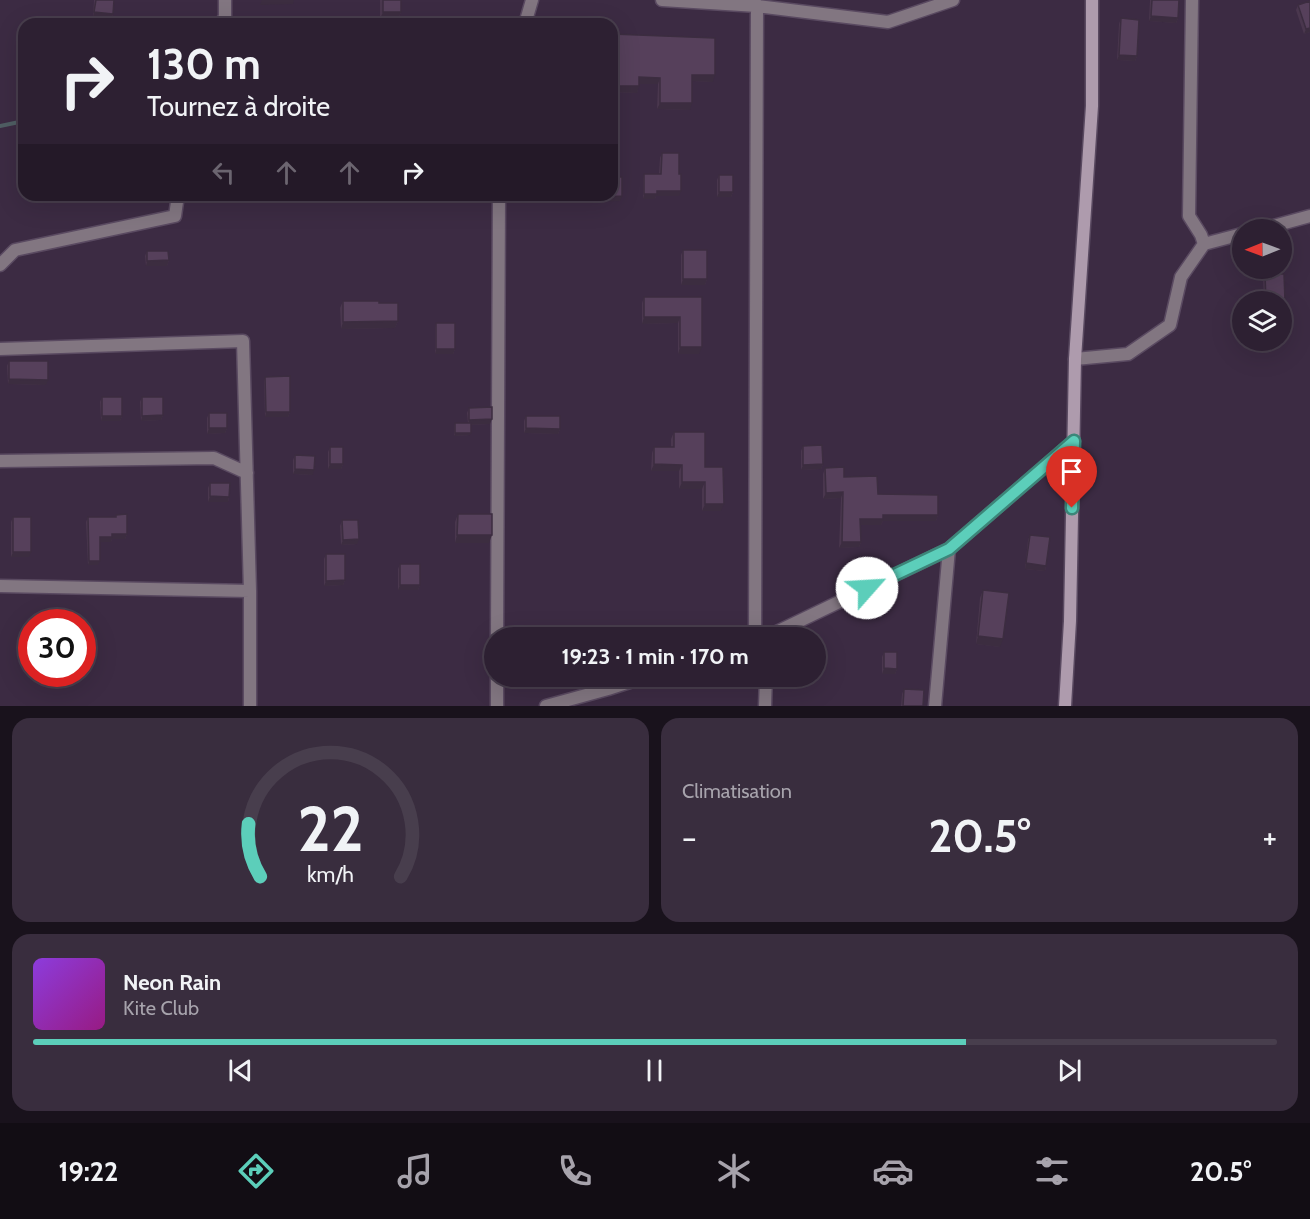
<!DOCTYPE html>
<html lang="fr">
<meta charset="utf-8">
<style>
:root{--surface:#2d2032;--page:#392d3e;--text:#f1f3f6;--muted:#a7a3ac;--line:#483e4d;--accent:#5cceba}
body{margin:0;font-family:Cabin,sans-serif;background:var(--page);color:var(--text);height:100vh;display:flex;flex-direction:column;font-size:22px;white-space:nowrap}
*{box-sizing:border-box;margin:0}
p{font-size:20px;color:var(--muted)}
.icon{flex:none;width:33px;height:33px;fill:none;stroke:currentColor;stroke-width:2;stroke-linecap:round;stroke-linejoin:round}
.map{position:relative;height:706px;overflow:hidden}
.panel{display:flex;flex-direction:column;gap:12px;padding:12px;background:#19121c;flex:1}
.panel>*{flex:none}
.banner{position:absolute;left:18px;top:18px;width:600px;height:183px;border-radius:18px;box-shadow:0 6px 24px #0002,0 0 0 2px var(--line);background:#2d2032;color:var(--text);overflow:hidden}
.needle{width:39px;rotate:269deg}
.controls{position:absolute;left:1232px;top:219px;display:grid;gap:12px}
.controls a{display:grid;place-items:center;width:60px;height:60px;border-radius:50%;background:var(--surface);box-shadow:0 6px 24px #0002,0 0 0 2px var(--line);font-size:30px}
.speed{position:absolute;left:18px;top:609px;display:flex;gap:12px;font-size:30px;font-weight:700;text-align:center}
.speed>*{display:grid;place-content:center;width:78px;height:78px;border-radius:50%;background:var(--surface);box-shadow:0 6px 24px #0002,0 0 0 2px var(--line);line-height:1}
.speed .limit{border:9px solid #d22;background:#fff;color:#111}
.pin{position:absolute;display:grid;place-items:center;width:51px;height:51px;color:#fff;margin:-62px -26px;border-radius:50% 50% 50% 0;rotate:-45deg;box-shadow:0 0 6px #0007}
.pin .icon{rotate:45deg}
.me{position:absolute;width:66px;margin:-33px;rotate:64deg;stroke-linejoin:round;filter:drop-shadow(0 0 4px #0008)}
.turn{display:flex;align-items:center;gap:21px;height:126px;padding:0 30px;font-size:27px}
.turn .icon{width:78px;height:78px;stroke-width:2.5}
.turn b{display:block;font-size:42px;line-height:51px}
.lanes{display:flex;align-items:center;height:57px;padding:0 30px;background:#0003;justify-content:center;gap:30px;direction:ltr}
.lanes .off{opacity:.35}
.big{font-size:45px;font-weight:800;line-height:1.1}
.panel .card{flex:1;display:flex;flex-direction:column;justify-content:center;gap:9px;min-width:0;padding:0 21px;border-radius:18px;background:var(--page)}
.panel .dial{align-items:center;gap:0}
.dial svg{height:156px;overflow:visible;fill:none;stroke:var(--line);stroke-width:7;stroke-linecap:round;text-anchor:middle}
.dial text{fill:var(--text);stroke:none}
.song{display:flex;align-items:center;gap:18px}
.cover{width:72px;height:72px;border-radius:9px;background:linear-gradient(135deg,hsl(270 70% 55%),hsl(310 70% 35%))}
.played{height:6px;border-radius:3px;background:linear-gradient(90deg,var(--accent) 75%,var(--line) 75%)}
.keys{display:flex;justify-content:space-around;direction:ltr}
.heat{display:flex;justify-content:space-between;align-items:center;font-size:33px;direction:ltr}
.panel .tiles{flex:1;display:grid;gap:12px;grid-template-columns:1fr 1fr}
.card:last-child{grid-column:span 2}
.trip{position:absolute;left:484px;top:627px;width:342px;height:60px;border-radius:30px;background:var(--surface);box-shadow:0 6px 24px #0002,0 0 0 2px var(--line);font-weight:800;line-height:60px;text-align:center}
.tab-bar{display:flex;height:96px;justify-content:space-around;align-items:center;background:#120d14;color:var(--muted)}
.tab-bar .icon{width:42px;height:42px}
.tab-bar .current{color:var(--accent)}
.tab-bar b{font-size:27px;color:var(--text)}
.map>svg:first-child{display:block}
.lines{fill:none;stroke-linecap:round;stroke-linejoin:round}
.stream{stroke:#4f5e63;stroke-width:4}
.street-casing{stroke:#5a4a61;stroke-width:15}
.secondary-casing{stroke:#5a4a61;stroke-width:15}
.street{stroke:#827681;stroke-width:12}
.secondary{stroke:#ae9bad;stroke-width:12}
.wall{fill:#4a374e}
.shaded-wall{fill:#3c2d40}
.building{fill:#56405b;stroke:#3c2d40;stroke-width:1.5}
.route-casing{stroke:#3c8679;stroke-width:15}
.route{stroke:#5cceba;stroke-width:10}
</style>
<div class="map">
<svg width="1310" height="706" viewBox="0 0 1310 706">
<rect width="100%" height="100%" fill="#3c2b43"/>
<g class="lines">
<path class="stream" d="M0,126L24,121"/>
<defs>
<path id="street" d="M662,0L757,6L888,22L953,0
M754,0L757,6L755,638
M1192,0L1189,216L1201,235L1204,244
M220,24L225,17V0
M525,24L532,0
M1259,230L1310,216
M0,265L15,250L175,216L178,195
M0,349L243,341L250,591V706
M1075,359L1128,354L1170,325L1181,277L1204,244L1242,234
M0,461L214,458L247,473
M0,586L250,591
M497,638L499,195
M764,638L949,549L1074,441
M497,706V676
M546,706L608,689L648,676
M765,706L766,676
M935,706L949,549"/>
<path id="secondary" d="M1065,706L1070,621L1075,359L1092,106V0"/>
</defs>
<use href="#street" class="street-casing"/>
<use href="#secondary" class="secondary-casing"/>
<use href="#street" class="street"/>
<use href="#secondary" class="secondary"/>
</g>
<path class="wall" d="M94,0H114L113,14L111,19L93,17Z
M380,0H401V12L398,19H380Z
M1150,0H1179L1178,18L1176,23L1149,21Z
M1310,1V32L1304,34L1296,10L1298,5Z
M1121,18L1137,56L1135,61L1117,60L1119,24Z
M612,34L713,82L692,81L690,110L657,109L658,84H639L637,93L612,92Z
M662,153L679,174V196H656L655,199H643V179L644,174H659L660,158Z
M719,175L733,192L731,197H717V180Z
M683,250L707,279L705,285H681V255Z
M147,251L169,260L167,266H146L145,256Z
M1265,274H1284L1285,301L1283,306H1281V302H1264L1263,279Z
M644,297H702L699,354H678V323L642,324V303Z
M343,301L379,303L398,321L395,328L341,329L340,308Z
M436,323L455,349L453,354H435V328Z
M9,361L46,385L8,384L7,366Z
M265,377L290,412L288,417H265L264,382Z
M102,397L122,416L120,421H101L100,402Z
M142,397L163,415L161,420L141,421L140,402Z
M469,408L490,424L471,425L470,435L454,436V426L455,423H468L467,413Z
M209,413L227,428L225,433L207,434V418Z
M526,416L560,429L558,434L524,433V421Z
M674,432L705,467L721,511H702V489H679V471H651L652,453L654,447H671V439Z
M803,446L823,464L821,469L801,470V451Z
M330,447L343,464L341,469H328V452Z
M295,455L313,475L293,474V460Z
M825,468L878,494L938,515L936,521H883L881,525H860L861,542L859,547L839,548L841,498L823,499V474Z
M210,483L229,497L228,502H208V488Z
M458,514L489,543H455V522Z
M116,515L127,534L125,539H112L111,542H100L98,565H88L86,522L88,517H115Z
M13,517L29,557H11V522Z
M342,520L357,544L341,545L340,526Z
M1030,535L1046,566L1045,571L1025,569L1028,540Z
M326,554L345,580L343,585L324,586V559Z
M400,564L420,585L418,590H398V569Z
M983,590L1000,647L976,644L980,598Z
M884,652L897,669L895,674H882V657Z
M904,689L923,706H901L902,694Z"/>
<path class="shaded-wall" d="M262,0H294L293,4L260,5Z
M94,12L113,14L111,19L93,17Z
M383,12H401L398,19H380Z
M1151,16L1178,18L1176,23L1149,21Z
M1310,28V32L1304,34L1306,29Z
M1119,55L1137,56L1135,61L1117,60Z
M692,75H715L713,82L690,81Z
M639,77L660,78L658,84H637Z
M612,86H639L637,93L612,92Z
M660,103H692L690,110L657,109Z
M657,191H681L679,196H656L655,199H643L644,194Z
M719,192H733L731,197H717Z
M195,195H226L225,198L194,199Z
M565,195H591L590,200H564Z
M622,196L620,201L590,202L591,197Z
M169,260L167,266H146L147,261Z
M683,279H707L705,285H681Z
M1285,301L1283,306H1281V302Z
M644,317H680L678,323L642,324Z
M398,321L395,328L341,329L343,322Z
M680,347H702L699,354H678Z
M436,349H455L453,354H435Z
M9,379L48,380L46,385L8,384Z
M266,412H290L288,417H265Z
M163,415L161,420L141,421L142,416Z
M102,416H122L120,421H101Z
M492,419L490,424L468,425L469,420Z
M209,428H227L225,433L207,434Z
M526,428L560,429L558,434L524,433Z
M455,433H471L470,435L454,436Z
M330,464H343L341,469H328Z
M654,464L682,465L679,471H651Z
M823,464L821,469L801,470L803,465Z
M295,469L314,470L313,475L293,474Z
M682,482H705L702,489H679Z
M843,492L841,498L823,499L826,493Z
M210,496L229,497L228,502H208Z
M705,504H724L721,511H702Z
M883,515H938L936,521H883L881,525H858L860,519Z
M112,534H127L125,539H112L111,542H98L100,537Z
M457,535H492L489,543H455Z
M359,539L357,544L341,545L343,540Z
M842,542H861L859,547L839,548Z
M13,552H31L29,557H11Z
M89,561H100L98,565H88Z
M1026,563L1046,566L1045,571L1025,569Z
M345,580L343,585L324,586L326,581Z
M400,585H420L418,590H398Z
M978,636L1003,639L1000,647L976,644Z
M884,668L897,669L895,674H882Z"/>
<path class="building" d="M96,0H114L113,14L94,12Z
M383,0H401V12H383Z
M1152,0H1179L1178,18L1151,16Z
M1310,1V28L1306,29L1298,5Z
M1121,18L1139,20L1137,56L1119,55Z
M612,34L715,38V75H692V103H660V78L639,77V86H612Z
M662,153H679V174H681V191H657V194H644V174H661Z
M719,175H733V192H719Z
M612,177H622V196L591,197V195H570H612Z
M683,250H707V279H683Z
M147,251H168L169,260L147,261Z
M1265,274H1284L1285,301L1266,302Z
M644,297H702V347H680V317H644Z
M343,301H379V303H398V321L343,322Z
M436,323H455V349H436Z
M9,361H48V380L9,379Z
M290,376V412H266L265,377Z
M102,397H122V416H102Z
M142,397H163V415L142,416Z
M492,407V419L469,420V408Z
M209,413H227V428H209Z
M526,416H560V429L526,428Z
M455,423H471V433H455Z
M674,432H705V467H723L724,504H705V482H682V465L654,464V447H674Z
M822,445L823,464L803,465V446Z
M330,447H343V464H330Z
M295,455L315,456L314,470L295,469Z
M844,467V477L877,476L878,494L938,495V515H883V519H860L861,542H842L843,492L826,493L825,468Z
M210,483H230L229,497L210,496Z
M127,514V534H112V537H100V561H89L88,517H116V515Z
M458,514H492V535H457Z
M13,517H31V552H13Z
M342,520H358L359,539L343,540Z
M1030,535L1050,537L1046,566L1026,563Z
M326,554H345V580L326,581Z
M400,564H420V585H400Z
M983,590L1009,593L1003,639L978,636Z
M884,652H897V669L884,668Z
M904,689L924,690L923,706H903Z"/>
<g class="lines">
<defs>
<path id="route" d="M867,588L949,549L1074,441L1072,508"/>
</defs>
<use href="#route" class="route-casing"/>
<use href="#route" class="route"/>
</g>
</svg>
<div class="controls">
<a><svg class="needle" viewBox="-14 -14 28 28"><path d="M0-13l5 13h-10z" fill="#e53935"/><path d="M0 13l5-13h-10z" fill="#a7a3ac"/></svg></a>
<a><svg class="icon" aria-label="layers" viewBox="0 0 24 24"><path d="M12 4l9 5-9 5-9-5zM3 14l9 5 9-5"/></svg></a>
</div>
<div class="speed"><div class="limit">30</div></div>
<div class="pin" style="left:1072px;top:508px;background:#d93025"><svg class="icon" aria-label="arrive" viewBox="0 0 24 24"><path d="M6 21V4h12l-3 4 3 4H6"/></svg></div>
<svg class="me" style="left:867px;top:588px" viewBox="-20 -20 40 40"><circle r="19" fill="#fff"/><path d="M0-13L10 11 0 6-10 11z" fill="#5cceba"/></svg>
<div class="trip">19:23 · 1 min · 170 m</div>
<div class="banner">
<div class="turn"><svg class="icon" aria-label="right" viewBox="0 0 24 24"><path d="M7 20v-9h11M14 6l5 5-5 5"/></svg><div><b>130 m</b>Tournez à droite</div></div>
<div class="lanes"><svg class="icon off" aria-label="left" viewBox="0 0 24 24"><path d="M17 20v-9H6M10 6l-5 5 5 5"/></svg><svg class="icon off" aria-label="ahead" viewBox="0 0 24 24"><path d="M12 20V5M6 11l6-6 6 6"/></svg><svg class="icon off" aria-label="ahead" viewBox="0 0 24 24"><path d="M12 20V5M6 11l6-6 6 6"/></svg><svg class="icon" aria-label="right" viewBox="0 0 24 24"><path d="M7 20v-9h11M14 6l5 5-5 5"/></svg></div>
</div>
</div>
<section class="panel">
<div class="tiles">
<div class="card dial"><svg viewBox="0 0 100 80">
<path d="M14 69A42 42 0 1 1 86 69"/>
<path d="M14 69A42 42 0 0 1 8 42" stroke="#5cceba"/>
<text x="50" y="56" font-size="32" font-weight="700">22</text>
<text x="50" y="72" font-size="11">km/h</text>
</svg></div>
<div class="card"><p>Climatisation</p>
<div class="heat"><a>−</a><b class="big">20.5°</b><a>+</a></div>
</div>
<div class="card">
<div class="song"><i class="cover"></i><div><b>Neon Rain</b><p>Kite Club</p></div></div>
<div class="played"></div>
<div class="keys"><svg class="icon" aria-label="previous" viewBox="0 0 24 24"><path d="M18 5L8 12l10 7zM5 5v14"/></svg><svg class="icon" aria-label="pause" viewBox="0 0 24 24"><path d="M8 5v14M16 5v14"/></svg><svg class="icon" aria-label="next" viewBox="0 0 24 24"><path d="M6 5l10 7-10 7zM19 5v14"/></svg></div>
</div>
</div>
</section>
<nav class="tab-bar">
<b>19:22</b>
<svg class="icon current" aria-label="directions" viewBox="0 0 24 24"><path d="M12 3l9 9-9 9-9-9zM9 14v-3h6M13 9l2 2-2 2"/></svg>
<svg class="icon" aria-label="music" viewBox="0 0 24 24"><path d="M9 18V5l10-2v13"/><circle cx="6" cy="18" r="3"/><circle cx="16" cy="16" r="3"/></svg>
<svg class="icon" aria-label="phone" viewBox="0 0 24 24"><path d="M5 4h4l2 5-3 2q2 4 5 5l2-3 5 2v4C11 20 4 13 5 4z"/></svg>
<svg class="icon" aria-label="climate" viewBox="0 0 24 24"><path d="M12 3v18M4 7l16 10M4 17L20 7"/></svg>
<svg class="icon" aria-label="car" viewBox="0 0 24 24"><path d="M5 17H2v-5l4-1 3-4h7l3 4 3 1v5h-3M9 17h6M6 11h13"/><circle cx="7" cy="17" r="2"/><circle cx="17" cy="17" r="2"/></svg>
<svg class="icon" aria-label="filters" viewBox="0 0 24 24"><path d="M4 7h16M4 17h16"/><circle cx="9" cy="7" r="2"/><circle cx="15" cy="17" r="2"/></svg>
<b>20.5°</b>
</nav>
